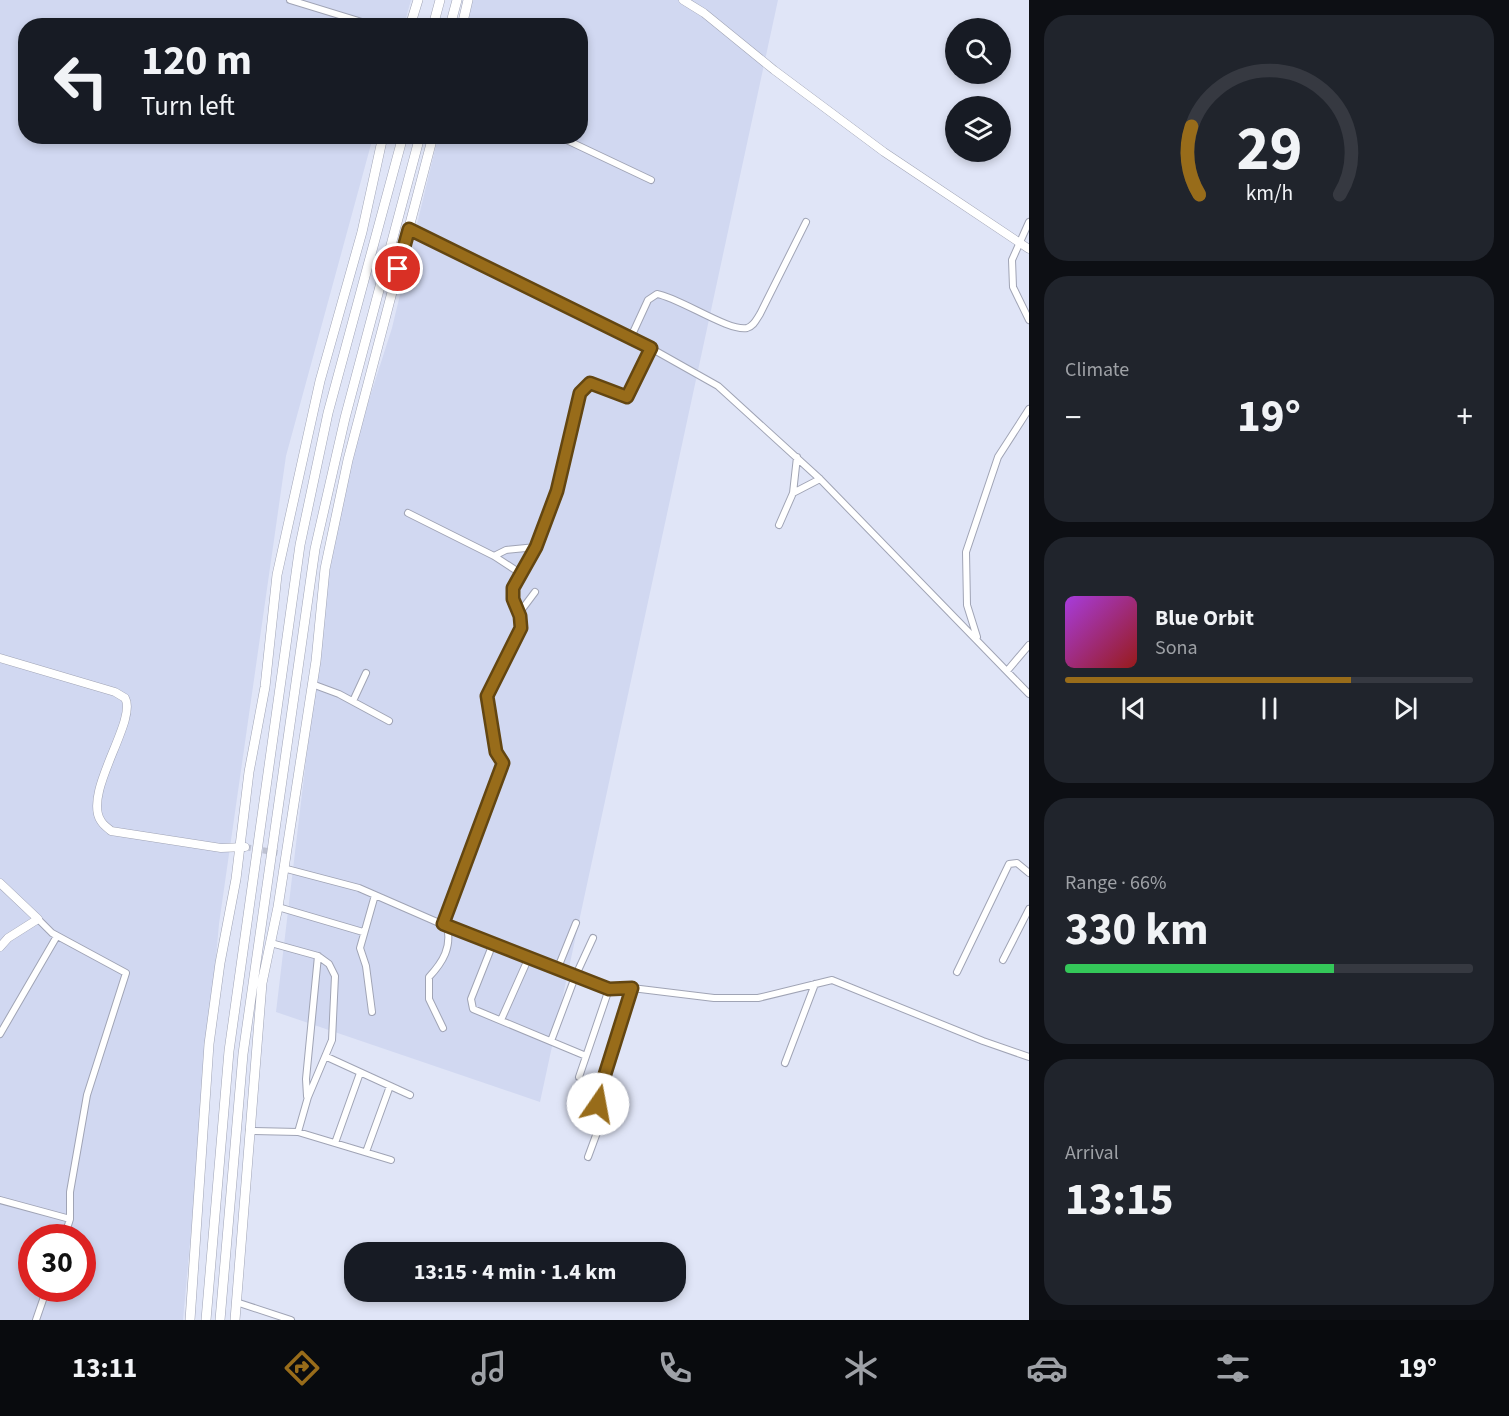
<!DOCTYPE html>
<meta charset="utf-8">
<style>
:root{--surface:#171b24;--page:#20242c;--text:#f1f3f6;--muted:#9ea1a6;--line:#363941;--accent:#986c1a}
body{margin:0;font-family:"Source Sans 3",sans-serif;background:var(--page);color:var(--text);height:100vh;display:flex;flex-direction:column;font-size:22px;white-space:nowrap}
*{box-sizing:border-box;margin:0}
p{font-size:20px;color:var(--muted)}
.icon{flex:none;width:33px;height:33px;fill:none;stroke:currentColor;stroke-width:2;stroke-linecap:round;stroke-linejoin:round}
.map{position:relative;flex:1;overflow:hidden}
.side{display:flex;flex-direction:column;gap:15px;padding:15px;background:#0d0f14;width:480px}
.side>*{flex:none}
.guide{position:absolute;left:18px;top:18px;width:570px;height:126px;border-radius:24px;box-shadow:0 3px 9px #0003;background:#171b24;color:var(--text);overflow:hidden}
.buttons{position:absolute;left:945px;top:18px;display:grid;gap:12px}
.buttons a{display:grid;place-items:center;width:66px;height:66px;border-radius:50%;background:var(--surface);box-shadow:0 3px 9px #0003;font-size:30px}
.speed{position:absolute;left:18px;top:1224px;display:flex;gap:12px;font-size:30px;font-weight:700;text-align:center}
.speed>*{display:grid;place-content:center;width:78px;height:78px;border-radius:50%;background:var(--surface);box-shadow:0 3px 9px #0003;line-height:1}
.speed .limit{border:9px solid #d22;background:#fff;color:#111}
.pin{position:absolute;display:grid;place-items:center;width:51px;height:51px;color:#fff;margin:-26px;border:3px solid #fff;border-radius:50%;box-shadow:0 2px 6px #0007}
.me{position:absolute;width:66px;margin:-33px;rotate:12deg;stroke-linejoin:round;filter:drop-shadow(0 0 4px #0008)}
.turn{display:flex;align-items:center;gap:21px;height:126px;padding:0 24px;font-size:27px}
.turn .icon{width:78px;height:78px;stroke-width:2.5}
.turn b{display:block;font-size:42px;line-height:51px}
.big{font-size:45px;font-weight:700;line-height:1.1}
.side .tile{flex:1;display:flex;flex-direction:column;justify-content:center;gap:9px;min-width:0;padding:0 21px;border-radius:24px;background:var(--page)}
.side .dial{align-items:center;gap:0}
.dial svg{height:156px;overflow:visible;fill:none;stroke:var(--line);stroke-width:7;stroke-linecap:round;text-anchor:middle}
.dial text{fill:var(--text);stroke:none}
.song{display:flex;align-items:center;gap:18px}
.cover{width:72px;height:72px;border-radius:9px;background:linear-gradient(135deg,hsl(280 70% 55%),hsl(0 70% 35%))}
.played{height:6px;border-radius:3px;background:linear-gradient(90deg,var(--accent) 70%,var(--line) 70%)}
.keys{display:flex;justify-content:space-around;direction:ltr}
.heat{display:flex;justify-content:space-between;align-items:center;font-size:33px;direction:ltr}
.charge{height:9px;border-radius:4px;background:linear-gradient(90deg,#34c759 66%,var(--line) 0)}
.trip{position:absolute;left:344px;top:1242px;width:342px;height:60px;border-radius:24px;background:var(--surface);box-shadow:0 3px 9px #0003;font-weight:700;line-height:60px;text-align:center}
.dock{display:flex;height:96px;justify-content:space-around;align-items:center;background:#090b0e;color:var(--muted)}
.dock .icon{width:42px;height:42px}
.dock .on{color:var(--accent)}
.dock b{font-size:27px;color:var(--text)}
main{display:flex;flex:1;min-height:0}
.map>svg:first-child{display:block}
.built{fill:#d1d8f1;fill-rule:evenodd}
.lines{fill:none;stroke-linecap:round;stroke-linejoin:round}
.minor-tunnel{stroke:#bec2d2;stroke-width:6;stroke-dasharray:6 3;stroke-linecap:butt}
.minor-casing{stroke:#a0a4b5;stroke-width:8}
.tertiary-casing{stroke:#a0a4b5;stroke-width:9}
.trunk-casing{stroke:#a0a4b5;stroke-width:10}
.minor{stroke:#fff;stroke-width:6}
.tertiary{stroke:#fff;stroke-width:8}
.trunk{stroke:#fff;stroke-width:9}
.route-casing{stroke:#634611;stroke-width:15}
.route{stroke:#986c1a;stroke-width:10}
</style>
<main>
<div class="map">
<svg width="1029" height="1320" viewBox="0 0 1029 1320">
<rect width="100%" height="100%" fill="#e0e5f7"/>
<path class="built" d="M0,0H411L404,25L26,26V136L373,137L286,456L219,924L183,1320H0ZM32,1238H82V1288H32Z
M470,0H778L540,1102L276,1012L326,592L345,485L359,431L392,328L438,137L580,136V26L464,25Z"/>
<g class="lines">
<path class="minor-tunnel" d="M245,847L278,853"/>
<defs>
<path id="minor" d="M290,0L375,26
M558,136L651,180
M1029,222L1012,260L1013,287L1029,320
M409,229L631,337L718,386L820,479L1029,694
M631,337L648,300L657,294C680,298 729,332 747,328C754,326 756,320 760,314L806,222
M793,493L820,479
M408,513L494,556L520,573
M779,525L793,493L797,457
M494,556L506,550L536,547
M520,616L513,599V588L536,547L557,491L580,393L589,383L627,397L651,348
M977,637L967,605L966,552L998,457L1029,409
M1007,671L1029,645
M312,684L339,694L389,721
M353,701L366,673
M283,868L359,888L492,946L529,957L557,970L609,989L632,988L714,998H758L832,980L983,1041L1029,1057
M278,907L363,932
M38,919L52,933L126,973L87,1095L70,1192V1219L64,1238
M443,924L503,763L496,752L487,695L521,628L520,612L535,592
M271,943L318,956L329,964L335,976L332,1040L308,1097L298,1132
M492,946L471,999L473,1009L586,1056
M1003,960L1029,909
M557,970L576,923
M957,972L1009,864L1017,863L1029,873
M372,1012L366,966L360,948L375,895
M501,1020L529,957
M443,1028L429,999V977C443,962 452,947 447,926
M0,1034L57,936
M551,1041L575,977L593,938
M327,1057L410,1095
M785,1063L815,984
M579,1077L609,989
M307,1096L306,1079L318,956
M249,1131L298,1132L391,1160
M335,1143L360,1073
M366,1152L390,1086
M588,1157L602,1119L598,1100L601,1087L632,988
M0,1200L70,1219
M236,1302L291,1320
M36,1320L47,1288"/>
<path id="tertiary" d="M683,0L704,13L774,70L884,152L1029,249
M0,658L115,692L125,698C138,720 82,793 101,821C103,825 108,828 111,831L221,848L245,847
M0,883L38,919L8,938L0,947"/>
<path id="trunk" d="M410,26L418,0
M433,26L440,0
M450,26L457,0
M462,26L468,0
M190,1320L209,1044L220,963L236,879L249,772L265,687L277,575L320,381L362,232L383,136
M206,1320L229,1051L300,545L328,413L403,136
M220,1320L243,1054L315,549L345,418L420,136
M235,1320L262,983L278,907L316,661L325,569L348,460L433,136"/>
</defs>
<use href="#minor" class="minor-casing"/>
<use href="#tertiary" class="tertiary-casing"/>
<use href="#trunk" class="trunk-casing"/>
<use href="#minor" class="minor"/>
<use href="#tertiary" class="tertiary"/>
<use href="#trunk" class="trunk"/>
</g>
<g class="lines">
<defs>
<path id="route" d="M398,269L409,229L651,348L627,397L590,383L580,393L557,491L536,547L513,588V599L520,616L521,628L487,696L496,752L503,763L443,924L609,989L632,988L601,1087L598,1104"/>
</defs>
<use href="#route" class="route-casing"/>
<use href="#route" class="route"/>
</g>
</svg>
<div class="buttons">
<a><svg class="icon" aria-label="search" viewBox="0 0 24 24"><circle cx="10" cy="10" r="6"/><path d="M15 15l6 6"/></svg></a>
<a><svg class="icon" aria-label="layers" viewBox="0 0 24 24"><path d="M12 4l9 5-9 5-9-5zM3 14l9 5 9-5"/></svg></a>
</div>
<div class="speed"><div class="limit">30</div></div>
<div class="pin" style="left:398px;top:269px;background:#d93025"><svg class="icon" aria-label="arrive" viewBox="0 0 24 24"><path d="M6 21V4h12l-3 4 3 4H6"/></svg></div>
<svg class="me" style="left:598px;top:1104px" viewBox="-20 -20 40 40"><circle r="19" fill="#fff"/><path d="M0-13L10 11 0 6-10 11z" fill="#986c1a"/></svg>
<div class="trip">13:15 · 4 min · 1.4 km</div>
<div class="guide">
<div class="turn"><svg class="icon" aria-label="left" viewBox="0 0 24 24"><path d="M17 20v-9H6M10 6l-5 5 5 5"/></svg><div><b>120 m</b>Turn left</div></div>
</div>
</div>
<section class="side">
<div class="tile dial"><svg viewBox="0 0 100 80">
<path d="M14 69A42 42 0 1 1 86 69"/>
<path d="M14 69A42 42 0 0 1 10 34" stroke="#986c1a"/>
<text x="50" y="56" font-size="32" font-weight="700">29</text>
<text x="50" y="72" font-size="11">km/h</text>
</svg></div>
<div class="tile"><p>Climate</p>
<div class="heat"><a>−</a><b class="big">19°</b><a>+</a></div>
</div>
<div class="tile">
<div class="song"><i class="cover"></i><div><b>Blue Orbit</b><p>Sona</p></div></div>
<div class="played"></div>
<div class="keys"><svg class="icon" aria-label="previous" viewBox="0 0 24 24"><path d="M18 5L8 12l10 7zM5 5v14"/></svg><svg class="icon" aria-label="pause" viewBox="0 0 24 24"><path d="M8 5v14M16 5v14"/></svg><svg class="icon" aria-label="next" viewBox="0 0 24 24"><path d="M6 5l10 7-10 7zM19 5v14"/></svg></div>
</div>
<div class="tile"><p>Range · 66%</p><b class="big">330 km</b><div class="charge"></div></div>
<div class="tile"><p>Arrival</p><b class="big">13:15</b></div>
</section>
</main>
<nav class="dock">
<b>13:11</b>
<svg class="icon on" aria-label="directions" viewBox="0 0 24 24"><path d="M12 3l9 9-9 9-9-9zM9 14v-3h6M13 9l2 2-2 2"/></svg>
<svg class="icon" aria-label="music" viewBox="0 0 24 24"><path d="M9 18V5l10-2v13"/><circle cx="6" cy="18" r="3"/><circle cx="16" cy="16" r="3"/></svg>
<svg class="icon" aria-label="phone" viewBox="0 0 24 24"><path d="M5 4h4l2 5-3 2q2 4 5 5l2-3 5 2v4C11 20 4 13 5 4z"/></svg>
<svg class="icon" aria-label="climate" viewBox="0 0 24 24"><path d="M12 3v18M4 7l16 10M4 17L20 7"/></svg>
<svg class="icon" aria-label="car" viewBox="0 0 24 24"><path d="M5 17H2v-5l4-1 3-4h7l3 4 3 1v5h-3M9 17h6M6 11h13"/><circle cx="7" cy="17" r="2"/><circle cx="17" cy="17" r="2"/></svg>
<svg class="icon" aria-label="filters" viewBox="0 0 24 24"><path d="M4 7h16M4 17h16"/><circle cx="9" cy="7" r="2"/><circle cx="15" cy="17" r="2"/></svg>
<b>19°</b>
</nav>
